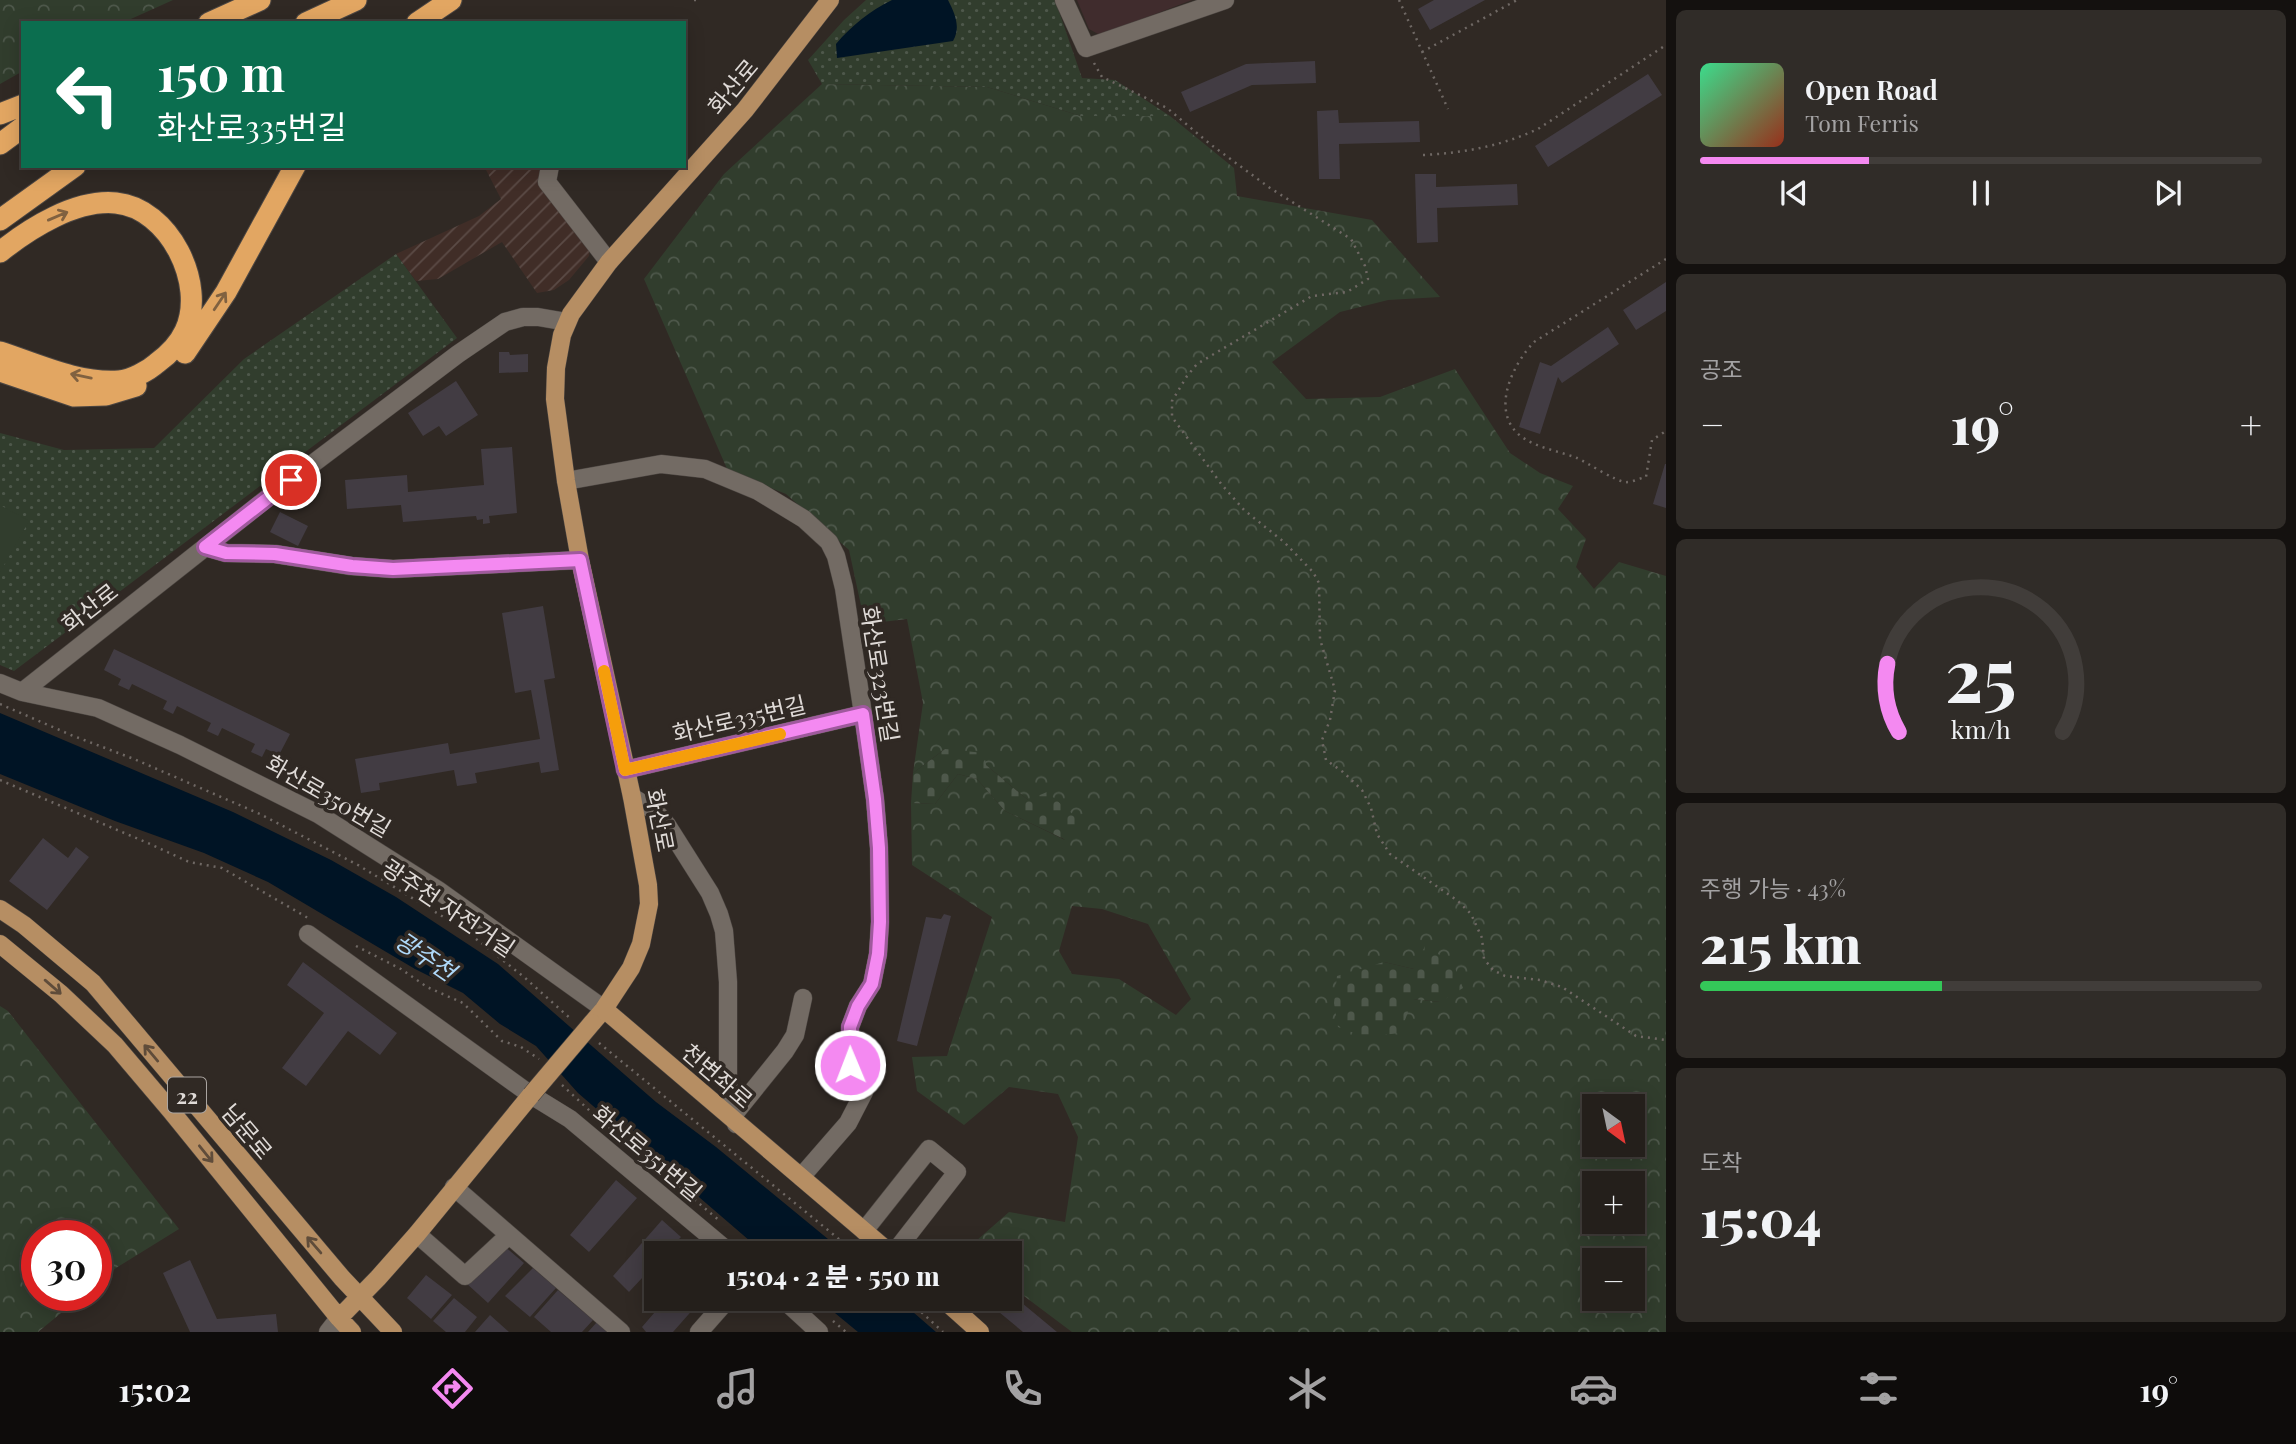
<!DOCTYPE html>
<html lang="ko">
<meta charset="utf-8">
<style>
:root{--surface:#241f1b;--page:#302c28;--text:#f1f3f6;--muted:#a3a2a3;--line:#413d3a;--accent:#f489f1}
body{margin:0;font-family:"Playfair Display","Noto Sans KR",serif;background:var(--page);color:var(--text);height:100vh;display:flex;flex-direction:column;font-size:26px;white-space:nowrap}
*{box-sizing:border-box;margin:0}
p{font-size:23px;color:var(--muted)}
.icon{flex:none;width:38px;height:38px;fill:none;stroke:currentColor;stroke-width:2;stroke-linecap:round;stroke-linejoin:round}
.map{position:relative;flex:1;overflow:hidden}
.panel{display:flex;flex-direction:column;gap:10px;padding:10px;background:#14110f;width:630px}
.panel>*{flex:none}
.banner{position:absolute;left:21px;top:21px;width:665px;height:147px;border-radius:0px;box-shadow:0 4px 18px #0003,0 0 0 2px var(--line);background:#0b6e4f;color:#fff;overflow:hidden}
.needle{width:46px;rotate:147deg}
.fabs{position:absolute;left:1582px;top:1094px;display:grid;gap:14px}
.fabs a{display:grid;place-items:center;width:63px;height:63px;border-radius:0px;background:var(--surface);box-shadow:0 4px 18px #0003,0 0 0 2px var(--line);font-size:35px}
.speed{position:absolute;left:21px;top:1220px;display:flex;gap:14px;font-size:35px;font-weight:700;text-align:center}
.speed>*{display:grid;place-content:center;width:91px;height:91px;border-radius:50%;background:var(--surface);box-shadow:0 4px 18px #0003,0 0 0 2px var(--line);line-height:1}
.speed .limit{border:10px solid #d22;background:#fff;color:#111}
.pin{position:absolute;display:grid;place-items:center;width:60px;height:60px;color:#fff;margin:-30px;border:4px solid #fff;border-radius:50%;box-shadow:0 2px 7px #0007}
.me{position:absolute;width:77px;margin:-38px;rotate:359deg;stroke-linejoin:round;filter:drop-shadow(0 0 5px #0008)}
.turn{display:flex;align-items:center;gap:24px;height:147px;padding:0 21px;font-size:32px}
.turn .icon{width:91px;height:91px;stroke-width:2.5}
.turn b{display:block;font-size:49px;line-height:60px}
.big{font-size:52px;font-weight:800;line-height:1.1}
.panel .widget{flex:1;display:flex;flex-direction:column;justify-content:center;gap:10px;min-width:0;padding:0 24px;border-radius:10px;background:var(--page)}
.panel .dial{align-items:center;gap:0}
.dial svg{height:182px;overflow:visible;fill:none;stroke:var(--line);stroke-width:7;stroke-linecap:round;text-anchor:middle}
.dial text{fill:var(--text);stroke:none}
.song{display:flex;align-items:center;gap:21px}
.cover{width:84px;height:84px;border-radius:10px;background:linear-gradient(135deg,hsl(150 70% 55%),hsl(10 70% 35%))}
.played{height:7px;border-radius:4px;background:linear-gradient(90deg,var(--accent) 30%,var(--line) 30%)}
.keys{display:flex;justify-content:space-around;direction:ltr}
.heat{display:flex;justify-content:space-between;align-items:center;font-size:38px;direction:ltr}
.charge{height:10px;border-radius:5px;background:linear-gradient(90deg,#34c759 43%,var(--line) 0)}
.trip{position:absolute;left:644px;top:1241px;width:378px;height:70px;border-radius:0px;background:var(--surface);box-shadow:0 4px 18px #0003,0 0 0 2px var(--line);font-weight:800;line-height:70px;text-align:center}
.menu{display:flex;height:112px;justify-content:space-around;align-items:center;background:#0e0c0b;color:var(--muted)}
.menu .icon{width:49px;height:49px}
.menu .current{color:var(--accent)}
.menu b{font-size:32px;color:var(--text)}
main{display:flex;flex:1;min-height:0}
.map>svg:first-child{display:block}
.commercial{fill:#402c2d}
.industrial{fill:url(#industrial-furrows)}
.forest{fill:url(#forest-crowns);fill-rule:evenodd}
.cemetery{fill:url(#cemetery-stones)}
.park{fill:url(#park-dots)}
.garden{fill:#313d2d}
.water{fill:#001425}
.building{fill:#423c43}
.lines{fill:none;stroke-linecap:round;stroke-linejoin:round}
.minor-casing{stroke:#4c4642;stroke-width:19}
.major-casing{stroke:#4c4642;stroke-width:19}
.highway-casing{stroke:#4c4642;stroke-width:23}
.path{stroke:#6f6864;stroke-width:2.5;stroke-dasharray:2 5;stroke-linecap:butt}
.minor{stroke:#736b64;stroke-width:18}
.major{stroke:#b68e63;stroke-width:18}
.highway{stroke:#e2a662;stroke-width:21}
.major-bridge-casing{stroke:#4c4642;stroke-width:19;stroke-linecap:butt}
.major-bridge{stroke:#b68e63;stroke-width:18}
.oneway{stroke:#806140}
.oneway2{stroke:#5f4c3a}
.route-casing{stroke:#9f599d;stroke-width:18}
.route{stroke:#f489f1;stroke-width:12}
.slow{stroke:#f59e0b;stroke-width:12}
.labels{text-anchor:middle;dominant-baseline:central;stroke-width:7;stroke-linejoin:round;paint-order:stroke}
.shield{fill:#302924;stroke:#aaa5a1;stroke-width:2}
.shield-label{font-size:21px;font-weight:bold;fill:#dfdad7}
.street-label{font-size:23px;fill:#dfdad7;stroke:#302924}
.water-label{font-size:24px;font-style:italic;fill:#aed8f9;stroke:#302924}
</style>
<main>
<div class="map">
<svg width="1666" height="1332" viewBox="0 0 1666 1332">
<defs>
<pattern id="industrial-furrows" width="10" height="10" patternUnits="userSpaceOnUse" patternTransform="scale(1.75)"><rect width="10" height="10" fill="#402d27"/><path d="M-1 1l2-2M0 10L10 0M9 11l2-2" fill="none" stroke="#5b4b46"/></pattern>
<pattern id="forest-crowns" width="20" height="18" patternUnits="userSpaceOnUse" patternTransform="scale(1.75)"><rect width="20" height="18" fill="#313d2d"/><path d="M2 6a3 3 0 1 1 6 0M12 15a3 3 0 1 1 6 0" fill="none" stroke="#4e584b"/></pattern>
<pattern id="cemetery-stones" width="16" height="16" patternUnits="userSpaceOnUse" patternTransform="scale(1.75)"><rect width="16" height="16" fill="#313d2d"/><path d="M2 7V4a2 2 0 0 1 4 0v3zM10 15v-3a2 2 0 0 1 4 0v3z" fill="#4e584b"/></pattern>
<pattern id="park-dots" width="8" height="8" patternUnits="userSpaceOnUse" patternTransform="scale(1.75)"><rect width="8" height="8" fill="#313d2d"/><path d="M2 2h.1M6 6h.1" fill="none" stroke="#4e584b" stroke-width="1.8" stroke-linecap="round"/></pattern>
</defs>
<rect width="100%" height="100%" fill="#302924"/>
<path class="commercial" d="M1077,0H1192L1100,35L1089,29Z"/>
<path class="industrial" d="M484,166H544L590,249L589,256L569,280L554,290L537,293L502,242L438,279L416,281L396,254L479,216L501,199Z"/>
<path class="forest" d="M0,0H173L122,23H23V71L0,84Z
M822,84L987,87L1081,116H1170L1234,168L1237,196L1372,220L1440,297L1388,300L1340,312L1272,362L1306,399L1380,397L1455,369L1510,453L1540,473L1573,486L1558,509L1586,539L1576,567L1594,589L1619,562L1666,576V1332H1072L1024,1296L1017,1278L1010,1272V1253H989L976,1241L1009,1212L1065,1222L1078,1137L1058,1094L1009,1087L964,1125L917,1091L912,1057L947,1056L992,917L912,865L911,803L935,804L958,774L977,779L1005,811L1065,840L1028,800L986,765L945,749L913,773L923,703L907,619L865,624L849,550L786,494L728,471L644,279L724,174ZM1072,906L1102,909L1148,924L1191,999L1176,1015L1119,979L1072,974L1059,951ZM1384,962L1414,969L1440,1002L1413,999ZM1594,1106H1633V1144H1594ZM1594,1183H1633V1222H1594ZM1594,1260H1633V1298H1594Z
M0,1006L8,1011L179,1229L116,1268L96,1285V1236H37V1295H83L38,1332H0Z"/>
<path class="cemetery" d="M945,749L984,753L986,765L1028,800L1047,792L1083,823L1066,840L1005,811L977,779L958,774L935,804L911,803L913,773Z
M1426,944L1455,968L1463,988L1440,1002L1413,999L1400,1033L1365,1037L1338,1027L1334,1003L1337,976L1384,962L1414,969Z"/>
<path class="park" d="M866,0H1055L1082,78L1115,80L1170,116H1081L987,87L822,84L808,60L844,20Z
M396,254L457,338L14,671L0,665V433L64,450L154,448L244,359Z"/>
<path class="garden" d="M0,505L29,521L0,572Z"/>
<path class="water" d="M892,0H948C955,14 961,27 953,41L837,58L836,44C852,25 870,11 892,0Z
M0,713L233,812L331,860L396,897L498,964L656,1102L716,1147L845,1253H764L578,1093L536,1046L500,1024L463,993L415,969L268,882L204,853L115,821L0,774Z
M818,1299H898L936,1332H858Z"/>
<path class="building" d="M1434,0H1485L1430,30L1418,9Z
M1315,61L1316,83L1252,85L1190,112L1181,92L1246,64Z
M1648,74L1662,95L1548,167L1535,146Z
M1338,110L1339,123L1419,121L1420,142L1339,144L1340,179H1319L1317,111Z
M1415,174H1436V187L1517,184L1518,205L1437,208L1438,242L1417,243Z
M1666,282V311L1636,330L1623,310Z
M1608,327L1619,344L1562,383L1558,377L1540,434L1519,427L1540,362L1551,366Z
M499,352H509L510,355L528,354V372L499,373Z
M456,381L478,415L446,436L439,426L423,436L408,413Z
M512,447L517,513L489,516L490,523L483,524V519L477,520L476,516L403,522L401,505L347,509L345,480L407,475L408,492L484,485L481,449Z
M1665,464H1666V508L1653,504Z
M280,512L308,526L298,546L270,532Z
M543,606L555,678L544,680L559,770L541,773L539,762L475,773L477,783L457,786L454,770L379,783L380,790L361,793L355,759L448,743L450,754L540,739L531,690L515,693L502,613Z
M114,649L290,734L279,755L266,749L262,757L251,752L255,744L222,728L218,736L207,731L211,723L177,706L173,714L163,709L167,701L132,684L129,690L118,685L121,679L104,670Z
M43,838L68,858L76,847L89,857L47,910L9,881Z
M944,914L951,916L917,1046L897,1041L926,917L941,919Z
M303,962L397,1033L380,1055L348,1031L306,1086L282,1068L324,1013L287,985Z
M616,1180L637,1198L589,1252L570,1235Z
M662,1220L681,1237L666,1253H656V1263L629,1292L613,1276Z
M502,1244L524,1263L488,1303L466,1283Z
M974,1246L982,1253H968Z
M190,1260L217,1319L276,1314L278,1332H190L163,1273Z
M533,1268L556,1288L530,1317L505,1296Z
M426,1275L452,1295L431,1319L407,1298Z
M558,1290L593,1320L582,1332H551L534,1317Z
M1010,1293L1057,1332H1023L982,1298H1010Z
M454,1298L477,1317L465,1332H446L433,1321Z
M667,1298H703L673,1332H646L642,1327Z
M490,1315L509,1332H475Z
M597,1322L608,1332H588Z"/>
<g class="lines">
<defs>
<path id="minor" d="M1064,0L1086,48L1225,0
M550,166L547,182L609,262
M566,481L661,464L705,469L758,491L804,519L829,542L836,556L844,588L863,714L875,799L879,848L880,922L878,954L872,984L858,1006L850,1027V1064L864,1092
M205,547L226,553L275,554L351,566L393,569L580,560
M0,683L22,692L98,708L180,745L318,814L438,890L604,1009
M22,692L270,496L458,354L505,322L523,317H538L567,322
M625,770L863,714
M632,797L655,811L667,825L710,893L719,914L724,931L728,982V1084L736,1124
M308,934L531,1095L570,1119L730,1253
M735,1113L785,1051L795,1035L803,998
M801,1177L848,1123L864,1092L873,1054
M454,1187L621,1332
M864,1231L929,1149L957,1172L894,1253
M417,1234L465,1276L509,1235
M782,1298L819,1332
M328,1332L339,1318
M699,1332L729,1298"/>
<path id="major" d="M0,909L24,925L93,983L342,1278L393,1332
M0,944L61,994L115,1045L171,1111L339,1318L352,1332
M604,1009L890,1253
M592,1023L604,1009L631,968L641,944L649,904L648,885L632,797L580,560L566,481L555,399L556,368L562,335L571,314L609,262L745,110L830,0
M942,1298L980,1332
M339,1318L378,1278L417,1234L531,1095"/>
<path id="highway" d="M209,23L260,0
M306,23L356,0
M417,23L451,0
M0,114L23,105
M0,144L23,127
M0,220L75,166
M0,252C30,228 76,199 116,203C169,208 207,284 185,331C179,344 168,355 157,363C148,371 131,380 119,381C79,384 37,364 0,352
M185,353L226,292L295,166
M0,371L74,396L106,395L136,386"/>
</defs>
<use href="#minor" class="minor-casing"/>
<use href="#major" class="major-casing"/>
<use href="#highway" class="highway-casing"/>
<path class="path" d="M694,0H696
M1399,0L1448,109
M1422,52L1517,0
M1094,63L1102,77L1167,108L1210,144L1270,188L1351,239L1365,266L1368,279L1347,292L1312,296L1197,364L1187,376L1172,401V417L1222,485L1244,510L1284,542L1313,572L1319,583L1320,639L1335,690L1330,720L1322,740L1326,760L1343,772L1362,790L1371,808L1377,834L1390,854L1458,901L1471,914L1482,938L1484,959L1493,970L1505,976L1540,980L1562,987L1636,1036L1666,1040
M1423,155C1464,153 1501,146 1538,129L1666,45
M1666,259L1534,342C1512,365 1489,413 1522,437C1537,448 1559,451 1577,458C1588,463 1615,481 1625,482C1631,483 1640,478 1646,477L1652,440L1666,431
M0,704L71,735L134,759L260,814L358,865L450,921
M0,780L150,844L189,862L222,868L308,918
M476,939L524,977L572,1020
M356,946L401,969L427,987L463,1003L502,1041L521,1047L539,1059
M599,1043L856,1253
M562,1085L590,1111L721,1222
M906,1298L943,1332
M833,1321L846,1332"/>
<use href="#minor" class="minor"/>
<use href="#major" class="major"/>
<use href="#highway" class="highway"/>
<defs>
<path id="major-bridge" d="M531,1095L592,1023"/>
</defs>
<use href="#major-bridge" class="major-bridge-casing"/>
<use href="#major-bridge" class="major-bridge"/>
</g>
<defs><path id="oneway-shaft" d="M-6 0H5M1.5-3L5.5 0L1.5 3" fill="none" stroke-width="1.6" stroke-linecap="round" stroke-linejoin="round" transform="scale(1.75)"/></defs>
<g class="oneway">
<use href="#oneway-shaft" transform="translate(58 216) rotate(-23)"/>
<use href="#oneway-shaft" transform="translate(220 301) rotate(-56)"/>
<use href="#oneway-shaft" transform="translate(81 376) rotate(-168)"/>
</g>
<g class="oneway2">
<use href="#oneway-shaft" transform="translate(53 987) rotate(41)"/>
<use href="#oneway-shaft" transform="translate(151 1053) rotate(-130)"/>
<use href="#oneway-shaft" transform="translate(206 1154) rotate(51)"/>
<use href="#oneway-shaft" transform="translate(314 1245) rotate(-131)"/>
</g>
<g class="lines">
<defs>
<path id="route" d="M291,480L205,547L226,553L275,554L352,566L393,569L580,560L625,770L863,714L875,799L879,848L880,922L878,954L872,984L858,1006L850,1027V1065"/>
</defs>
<use href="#route" class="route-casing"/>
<use href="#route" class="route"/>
<path class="slow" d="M604,671L625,770L780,734"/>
</g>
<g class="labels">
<rect class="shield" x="168" y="1077.5" width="38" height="35" rx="5"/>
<g class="shield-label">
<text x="187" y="1095">22</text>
</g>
<g class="street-label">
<text transform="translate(732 86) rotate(-50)">화산로</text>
<text transform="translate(89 607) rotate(-38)">화산로</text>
<text transform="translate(881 674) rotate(81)">화산로323번길</text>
<text transform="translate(739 718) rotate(-13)">화산로335번길</text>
<text transform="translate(329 795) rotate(30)">화산로350번길</text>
<text transform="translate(661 820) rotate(79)">화산로</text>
<text transform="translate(449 907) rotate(34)">광주천 자전거길</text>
<text transform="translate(718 1075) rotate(41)">천변좌로</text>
<text transform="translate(248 1131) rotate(50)">남문로</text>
<text transform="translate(648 1152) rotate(40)">화산로351번길</text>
</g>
<g class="water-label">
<text transform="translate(426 955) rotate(34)">광주천</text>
</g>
</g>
</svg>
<div class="fabs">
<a><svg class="needle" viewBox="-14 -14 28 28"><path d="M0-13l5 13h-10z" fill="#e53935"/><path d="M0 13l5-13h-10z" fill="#a3a2a3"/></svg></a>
<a>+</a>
<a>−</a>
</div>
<div class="speed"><div class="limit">30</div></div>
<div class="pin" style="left:291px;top:480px;background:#d93025"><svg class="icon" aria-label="arrive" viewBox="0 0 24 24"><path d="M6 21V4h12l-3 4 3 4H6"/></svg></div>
<svg class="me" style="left:850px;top:1065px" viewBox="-20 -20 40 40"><circle r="17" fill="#f489f1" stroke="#fff" stroke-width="3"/><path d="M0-11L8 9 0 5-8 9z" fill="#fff"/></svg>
<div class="trip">15:04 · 2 분 · 550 m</div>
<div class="banner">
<div class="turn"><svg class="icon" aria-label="left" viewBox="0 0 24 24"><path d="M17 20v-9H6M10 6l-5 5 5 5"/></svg><div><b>150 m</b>화산로335번길</div></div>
</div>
</div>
<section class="panel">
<div class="widget">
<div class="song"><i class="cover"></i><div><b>Open Road</b><p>Tom Ferris</p></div></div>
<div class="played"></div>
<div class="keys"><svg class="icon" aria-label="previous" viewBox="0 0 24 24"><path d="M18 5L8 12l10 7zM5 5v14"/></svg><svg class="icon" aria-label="pause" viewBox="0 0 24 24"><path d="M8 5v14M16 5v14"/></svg><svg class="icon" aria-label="next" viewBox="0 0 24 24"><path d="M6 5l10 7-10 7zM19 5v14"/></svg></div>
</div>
<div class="widget"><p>공조</p>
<div class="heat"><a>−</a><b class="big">19°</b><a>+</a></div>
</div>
<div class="widget dial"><svg viewBox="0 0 100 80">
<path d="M14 69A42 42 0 1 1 86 69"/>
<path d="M14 69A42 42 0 0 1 9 39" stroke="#f489f1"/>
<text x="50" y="56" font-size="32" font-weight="700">25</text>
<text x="50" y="72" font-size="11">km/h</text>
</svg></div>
<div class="widget"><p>주행 가능 · 43%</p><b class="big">215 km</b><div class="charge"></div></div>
<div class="widget"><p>도착</p><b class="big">15:04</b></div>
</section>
</main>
<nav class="menu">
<b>15:02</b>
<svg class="icon current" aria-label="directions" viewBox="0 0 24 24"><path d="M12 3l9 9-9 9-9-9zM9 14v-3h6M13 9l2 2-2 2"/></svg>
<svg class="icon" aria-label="music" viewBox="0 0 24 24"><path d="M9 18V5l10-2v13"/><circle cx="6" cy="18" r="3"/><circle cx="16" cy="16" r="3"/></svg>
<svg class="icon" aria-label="phone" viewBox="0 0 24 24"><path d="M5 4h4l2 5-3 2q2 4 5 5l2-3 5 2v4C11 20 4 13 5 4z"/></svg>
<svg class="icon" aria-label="climate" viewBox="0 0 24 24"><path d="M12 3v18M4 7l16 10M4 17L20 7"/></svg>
<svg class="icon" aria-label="car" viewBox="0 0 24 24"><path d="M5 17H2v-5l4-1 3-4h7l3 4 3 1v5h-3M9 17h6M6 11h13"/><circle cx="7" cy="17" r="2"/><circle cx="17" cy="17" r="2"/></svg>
<svg class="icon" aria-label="filters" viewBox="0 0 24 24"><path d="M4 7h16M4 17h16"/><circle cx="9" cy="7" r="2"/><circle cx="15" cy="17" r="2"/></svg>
<b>19°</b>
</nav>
